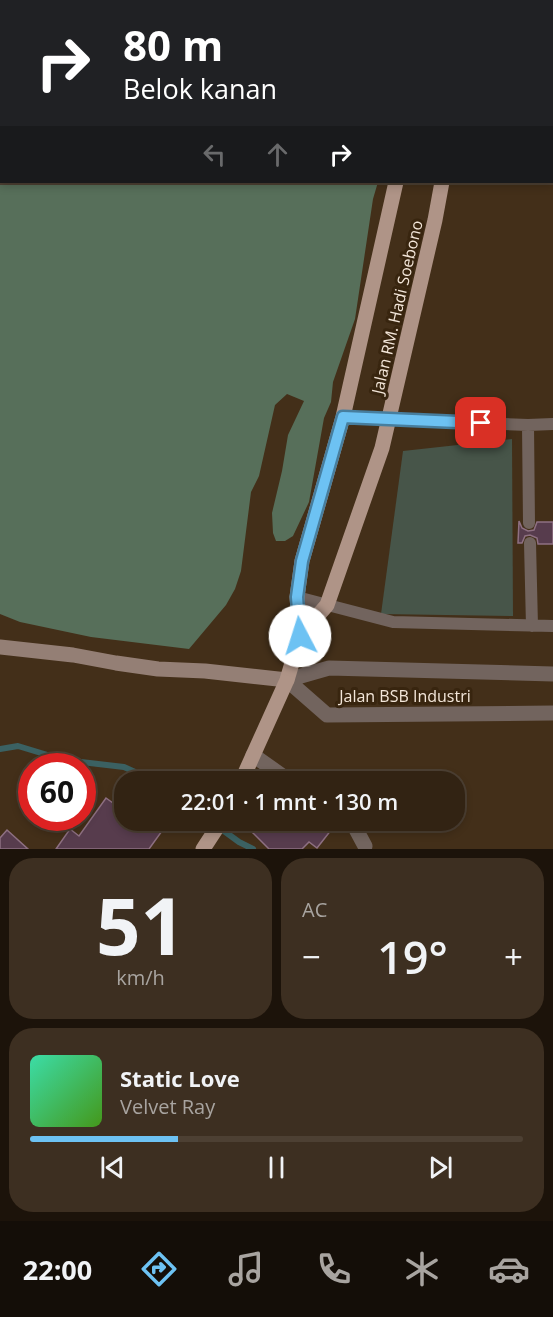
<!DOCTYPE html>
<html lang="id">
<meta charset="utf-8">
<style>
:root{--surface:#322313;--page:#3d2f21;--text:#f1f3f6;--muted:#a8a4a0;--line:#4d4033;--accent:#6dc2f3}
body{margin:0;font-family:"Open Sans",sans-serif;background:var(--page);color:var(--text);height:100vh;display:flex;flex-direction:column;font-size:22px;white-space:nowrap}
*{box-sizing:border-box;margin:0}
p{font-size:20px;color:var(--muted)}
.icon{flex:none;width:33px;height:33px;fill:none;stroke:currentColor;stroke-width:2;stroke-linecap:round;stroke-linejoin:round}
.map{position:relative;height:849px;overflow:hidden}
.side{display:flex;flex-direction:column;gap:9px;padding:9px;background:#1c130a;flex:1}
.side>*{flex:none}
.top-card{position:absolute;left:0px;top:0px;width:554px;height:183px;box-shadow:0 3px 9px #0003,0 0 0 2px var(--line);background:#202124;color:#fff;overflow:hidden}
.speed{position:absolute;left:18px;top:753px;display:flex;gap:12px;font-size:30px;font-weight:700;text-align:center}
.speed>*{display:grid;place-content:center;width:78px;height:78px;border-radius:50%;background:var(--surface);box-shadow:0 3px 9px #0003,0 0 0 2px var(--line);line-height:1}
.speed .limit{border:9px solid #d22;background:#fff;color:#111}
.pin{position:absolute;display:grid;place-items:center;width:51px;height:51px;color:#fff;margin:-26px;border-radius:12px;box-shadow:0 3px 9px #0006}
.me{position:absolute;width:66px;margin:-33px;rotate:355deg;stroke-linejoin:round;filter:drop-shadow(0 0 4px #0008)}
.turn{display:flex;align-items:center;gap:21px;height:126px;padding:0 24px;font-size:27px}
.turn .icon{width:78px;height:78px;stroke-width:2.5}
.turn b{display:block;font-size:42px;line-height:51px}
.lanes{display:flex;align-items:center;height:57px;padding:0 24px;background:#0003;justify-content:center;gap:30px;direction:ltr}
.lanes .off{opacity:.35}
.big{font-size:45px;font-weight:600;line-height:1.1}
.side .tile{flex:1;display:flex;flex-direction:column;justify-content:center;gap:9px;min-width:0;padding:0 21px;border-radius:24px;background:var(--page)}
.side .dial{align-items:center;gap:0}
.dial b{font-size:78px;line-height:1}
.song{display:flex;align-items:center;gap:18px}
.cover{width:72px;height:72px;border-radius:9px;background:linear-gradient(135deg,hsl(160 70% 55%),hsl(100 70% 35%))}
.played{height:6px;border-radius:3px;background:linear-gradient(90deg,var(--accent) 30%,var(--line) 30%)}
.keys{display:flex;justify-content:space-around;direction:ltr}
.heat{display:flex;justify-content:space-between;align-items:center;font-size:33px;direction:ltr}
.side .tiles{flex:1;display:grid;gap:9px;grid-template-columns:1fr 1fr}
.tile:last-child{grid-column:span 2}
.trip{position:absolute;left:114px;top:771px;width:351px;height:60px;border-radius:24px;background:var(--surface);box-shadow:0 3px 9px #0003,0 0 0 2px var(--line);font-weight:600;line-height:60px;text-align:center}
.menu{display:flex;height:96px;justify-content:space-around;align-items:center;background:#140e08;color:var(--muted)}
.menu .icon{width:42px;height:42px}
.menu .on{color:var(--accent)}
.menu b{font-size:27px;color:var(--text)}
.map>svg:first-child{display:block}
.green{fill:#475549}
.forest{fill:#576f5a}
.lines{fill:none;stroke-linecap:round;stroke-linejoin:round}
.stream{stroke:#3b6162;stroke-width:6}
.building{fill:#573c4d;stroke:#8e7082;stroke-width:1.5}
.service{stroke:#72645e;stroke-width:12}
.minor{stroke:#72645e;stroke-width:15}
.tertiary{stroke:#72645e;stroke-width:15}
.secondary{stroke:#947f75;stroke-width:15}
.primary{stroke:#af9487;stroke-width:15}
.route-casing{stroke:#477e9e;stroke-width:15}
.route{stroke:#6dc2f3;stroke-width:10}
.labels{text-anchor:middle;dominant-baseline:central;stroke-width:6;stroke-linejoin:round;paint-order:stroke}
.street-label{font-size:16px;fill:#f3e6d9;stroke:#38250f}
</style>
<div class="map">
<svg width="553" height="849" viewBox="0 0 553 849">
<rect width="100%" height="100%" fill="#432f19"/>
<path class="green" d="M512,439L513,616L381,614L403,451Z"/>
<path class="forest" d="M0,0L309,1L2,2V182H378L373,199L355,319L333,382L331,402L324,418L309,502L293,536L285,541H276L273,533L272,513L282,471L288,435L304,401L287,394L275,405L259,476L251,492L241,571L235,589L226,605L189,649L91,637L20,622L0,614Z"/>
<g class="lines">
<path class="stream" d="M0,749L18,746L64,760L124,767L157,782
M209,820L239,842L253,849"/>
</g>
<path class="building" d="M519,521L522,528L528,531L534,530L537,522H553V544H538L537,538L530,535L525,536L522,543H518Z
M106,798L124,811V820H146L162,831L149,849H56L70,829L79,836Z
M262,820H339L317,848L309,842L302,849H269L251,831Z
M7,830L28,849H0V838Z"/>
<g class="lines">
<path class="service" d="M523,2L524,0
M552,60H553
M552,103L553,98
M552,142H553
M343,417L528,425L553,424
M528,425L529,523
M530,543L532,626
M297,597L393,622L553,626"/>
<path class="minor" d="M253,755L291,782
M351,820L365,846"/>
<path class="tertiary" d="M287,680L327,715L553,713
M287,680L329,668L553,674"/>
<path class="secondary" d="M0,647L73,655L116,663L158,669L205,671L287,680"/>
<path class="primary" d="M429,2V0
M475,2V0
M300,636L327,605L382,448L435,220L442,182
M241,782L287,680L300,636L297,597L302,561L343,417L396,182
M203,849L222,820"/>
</g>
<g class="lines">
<defs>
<path id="route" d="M300,636L297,597L302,561L343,417L481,423"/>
</defs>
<use href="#route" class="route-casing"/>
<use href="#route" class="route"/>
</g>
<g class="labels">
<g class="street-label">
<text transform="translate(397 307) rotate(-77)">Jalan RM. Hadi Soebono</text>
<text x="405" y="696">Jalan BSB Industri</text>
</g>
</g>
</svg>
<div class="speed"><div class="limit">60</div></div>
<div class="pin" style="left:481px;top:423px;background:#d93025"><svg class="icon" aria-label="arrive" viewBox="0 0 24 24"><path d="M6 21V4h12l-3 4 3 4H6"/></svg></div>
<svg class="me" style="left:300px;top:636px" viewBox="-20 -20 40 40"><circle r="19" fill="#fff"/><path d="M0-13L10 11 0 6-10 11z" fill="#6dc2f3"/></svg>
<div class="trip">22:01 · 1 mnt · 130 m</div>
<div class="top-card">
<div class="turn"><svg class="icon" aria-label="right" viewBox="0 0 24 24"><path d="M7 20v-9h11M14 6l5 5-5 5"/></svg><div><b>80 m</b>Belok kanan</div></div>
<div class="lanes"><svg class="icon off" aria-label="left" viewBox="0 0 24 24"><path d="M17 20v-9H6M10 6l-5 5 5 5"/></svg><svg class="icon off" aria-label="ahead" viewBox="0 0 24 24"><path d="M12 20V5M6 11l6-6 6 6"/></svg><svg class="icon" aria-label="right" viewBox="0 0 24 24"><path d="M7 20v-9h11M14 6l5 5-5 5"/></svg></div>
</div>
</div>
<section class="side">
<div class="tiles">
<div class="tile dial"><b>51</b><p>km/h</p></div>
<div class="tile"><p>AC</p>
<div class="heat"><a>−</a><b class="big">19°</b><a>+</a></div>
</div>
<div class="tile">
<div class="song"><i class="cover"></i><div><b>Static Love</b><p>Velvet Ray</p></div></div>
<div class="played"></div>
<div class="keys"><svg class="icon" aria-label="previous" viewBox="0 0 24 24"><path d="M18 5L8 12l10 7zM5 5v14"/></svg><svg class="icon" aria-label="pause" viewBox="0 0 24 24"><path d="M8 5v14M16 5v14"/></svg><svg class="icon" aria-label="next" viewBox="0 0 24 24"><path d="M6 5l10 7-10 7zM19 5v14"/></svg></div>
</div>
</div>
</section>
<nav class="menu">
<b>22:00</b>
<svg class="icon on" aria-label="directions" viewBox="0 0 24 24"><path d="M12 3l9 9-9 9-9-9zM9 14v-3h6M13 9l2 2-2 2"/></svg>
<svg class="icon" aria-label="music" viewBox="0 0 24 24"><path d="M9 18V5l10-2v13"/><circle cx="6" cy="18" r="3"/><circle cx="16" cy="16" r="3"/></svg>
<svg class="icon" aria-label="phone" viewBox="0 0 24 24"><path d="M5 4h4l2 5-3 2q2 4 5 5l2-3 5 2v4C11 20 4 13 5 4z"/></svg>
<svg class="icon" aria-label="climate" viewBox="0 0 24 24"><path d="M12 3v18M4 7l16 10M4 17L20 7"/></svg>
<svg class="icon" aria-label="car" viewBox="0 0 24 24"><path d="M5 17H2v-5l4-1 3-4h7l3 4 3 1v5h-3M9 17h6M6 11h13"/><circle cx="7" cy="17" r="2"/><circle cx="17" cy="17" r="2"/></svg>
</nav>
